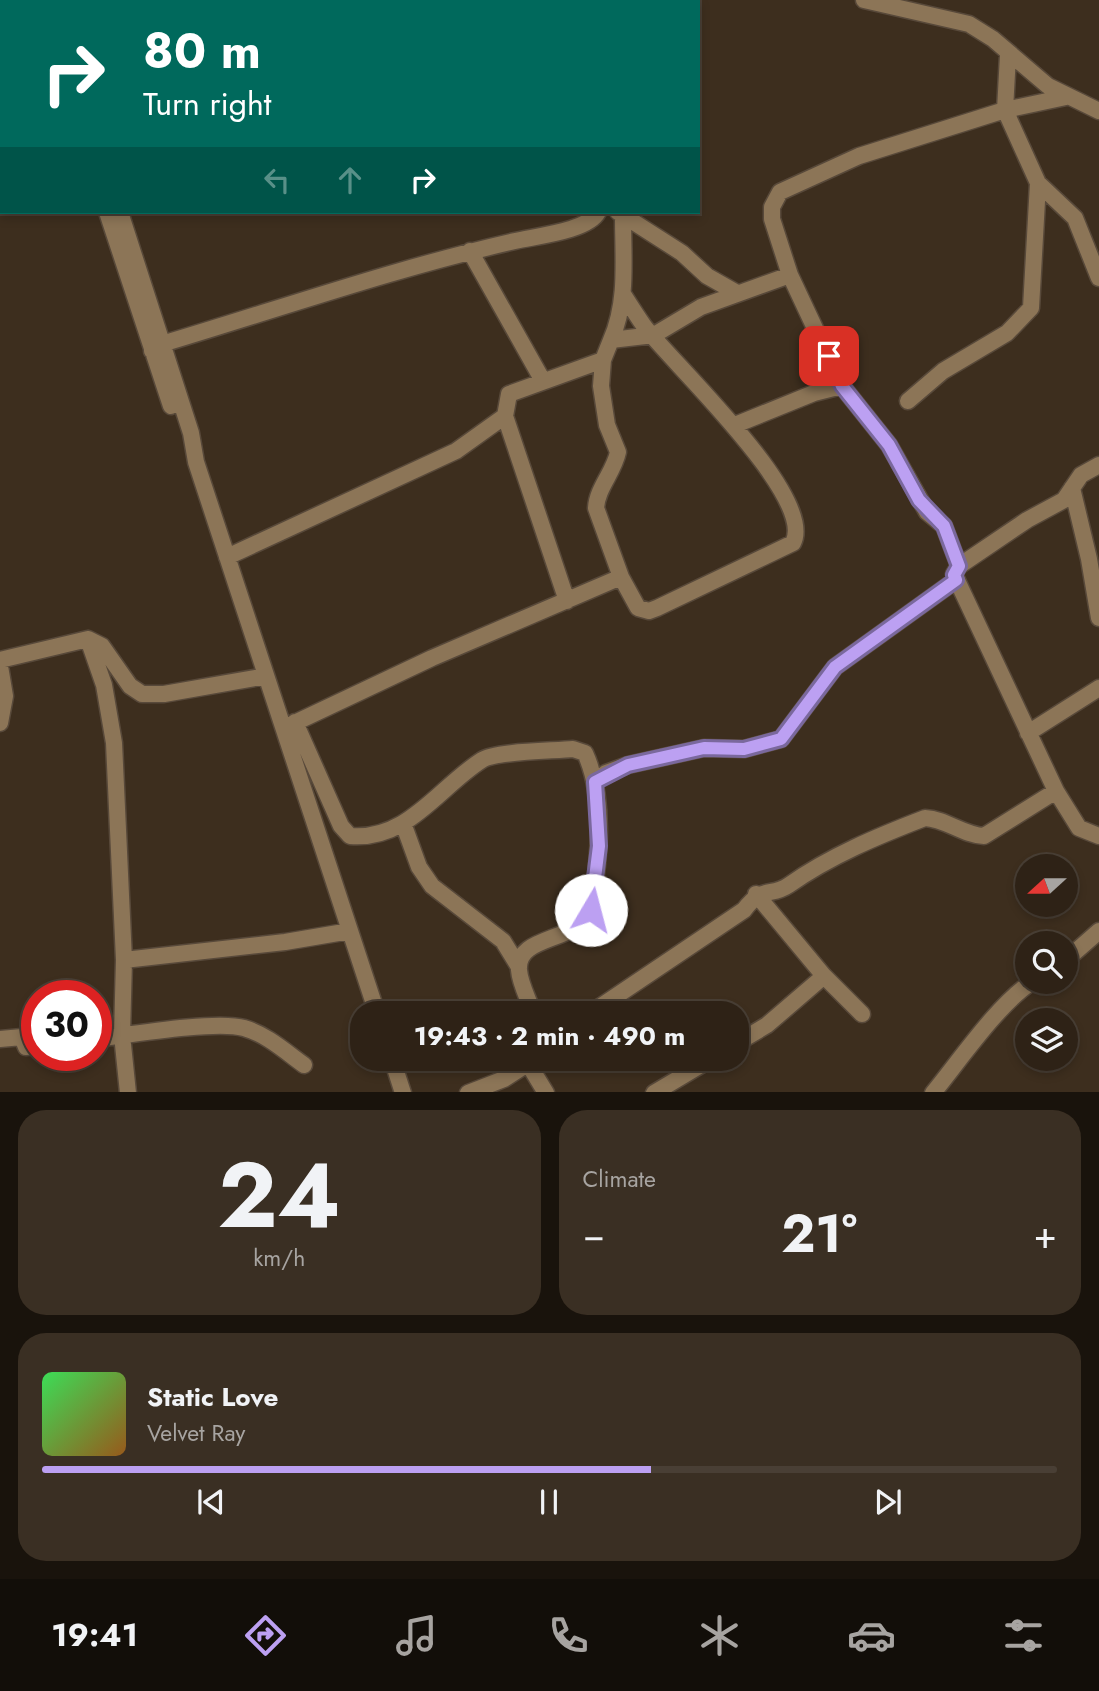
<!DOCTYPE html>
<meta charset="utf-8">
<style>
:root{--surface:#2e2216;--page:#3a2f23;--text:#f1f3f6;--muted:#a7a4a1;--line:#493f35;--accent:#bca0f2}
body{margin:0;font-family:Jost,sans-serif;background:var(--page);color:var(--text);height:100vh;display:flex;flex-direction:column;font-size:26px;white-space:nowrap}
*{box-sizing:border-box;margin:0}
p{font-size:23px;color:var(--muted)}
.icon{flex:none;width:38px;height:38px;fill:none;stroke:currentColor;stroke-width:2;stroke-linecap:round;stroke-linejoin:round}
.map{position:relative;height:1092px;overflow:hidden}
.details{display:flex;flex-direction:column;gap:18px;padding:18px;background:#19130c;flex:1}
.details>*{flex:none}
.guide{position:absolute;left:0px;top:0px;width:700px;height:214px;box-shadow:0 4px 10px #0003,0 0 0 2px var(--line);background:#00695c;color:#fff;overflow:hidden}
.needle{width:46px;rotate:249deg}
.controls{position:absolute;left:1015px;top:854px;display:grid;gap:14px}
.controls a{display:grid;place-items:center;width:63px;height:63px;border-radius:50%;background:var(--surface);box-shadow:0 4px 10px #0003,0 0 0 2px var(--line);font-size:35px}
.speed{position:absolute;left:21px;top:980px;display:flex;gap:14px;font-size:35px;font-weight:700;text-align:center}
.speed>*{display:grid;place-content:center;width:91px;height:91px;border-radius:50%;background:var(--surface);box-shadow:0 4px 10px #0003,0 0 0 2px var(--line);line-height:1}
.speed .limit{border:10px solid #d22;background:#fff;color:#111}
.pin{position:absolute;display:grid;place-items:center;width:60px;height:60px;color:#fff;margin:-30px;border-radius:14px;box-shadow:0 4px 10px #0006}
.me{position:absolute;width:77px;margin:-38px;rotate:8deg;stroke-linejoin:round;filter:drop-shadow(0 0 5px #0008)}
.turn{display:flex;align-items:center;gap:24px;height:147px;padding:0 28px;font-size:32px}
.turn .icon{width:91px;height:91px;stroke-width:2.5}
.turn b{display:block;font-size:49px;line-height:60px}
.lanes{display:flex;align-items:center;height:66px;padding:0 28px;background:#0003;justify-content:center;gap:35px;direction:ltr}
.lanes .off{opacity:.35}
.big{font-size:52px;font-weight:700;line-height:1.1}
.details .widget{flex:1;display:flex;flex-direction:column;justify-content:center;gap:10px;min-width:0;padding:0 24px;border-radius:28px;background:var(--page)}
.details .dial{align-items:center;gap:0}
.dial b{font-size:91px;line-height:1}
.song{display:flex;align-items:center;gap:21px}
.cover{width:84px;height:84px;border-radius:10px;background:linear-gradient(135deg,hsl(130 70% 55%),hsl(30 70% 35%))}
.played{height:7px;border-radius:4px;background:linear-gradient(90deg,var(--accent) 60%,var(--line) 60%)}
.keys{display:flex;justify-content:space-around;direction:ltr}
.heat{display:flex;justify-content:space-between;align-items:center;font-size:38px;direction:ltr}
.details .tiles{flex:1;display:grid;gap:18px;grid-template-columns:1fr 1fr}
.widget:last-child{grid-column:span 2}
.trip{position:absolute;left:350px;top:1001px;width:399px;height:70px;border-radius:28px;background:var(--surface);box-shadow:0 4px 10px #0003,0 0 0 2px var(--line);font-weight:700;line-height:70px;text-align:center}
.menu{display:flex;height:112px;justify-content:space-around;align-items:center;background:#120e09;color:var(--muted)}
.menu .icon{width:49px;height:49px}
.menu .active{color:var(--accent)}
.menu b{font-size:32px;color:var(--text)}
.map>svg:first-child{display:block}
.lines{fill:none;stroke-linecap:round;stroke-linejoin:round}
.minor-casing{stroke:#58493a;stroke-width:19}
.minor{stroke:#8c7557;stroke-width:16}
.route-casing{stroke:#7a689d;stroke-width:18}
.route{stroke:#bca0f2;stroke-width:12}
</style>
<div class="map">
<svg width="1099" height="1093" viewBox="0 0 1099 1093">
<rect width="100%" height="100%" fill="#3d2e1e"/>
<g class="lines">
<defs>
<path id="minor" d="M49,0L50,2
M572,0L573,2
M864,0L969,24L993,39L1048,86L1099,111
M366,2L369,0
M0,172H2
M1038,183L1075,218L1099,278
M107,212L171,406
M120,212L191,433L196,462L377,1013
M618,212L682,253L707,276L737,293
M470,251L543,381
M611,340C628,301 623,259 623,217
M152,351L162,344C279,309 396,268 515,241C536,236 588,231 598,212
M603,360L601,386L607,425L618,452C614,472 597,488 596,508L621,577L638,608L649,611L657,608L793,543C817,497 672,363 644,326C637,316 630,305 623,294
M908,401L943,371L1007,333L1031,308L1038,183L1005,110L1008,55
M735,425L814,393L842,386
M1072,488L1089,559L1099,618
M227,557L456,451L505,416
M959,566L944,526L927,512L889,445L842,386L790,275L772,219V207L780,192L859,156L1005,110L1066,97
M567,601L505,416L509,394L603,360L611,340L654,335L701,307L790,275
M88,639L104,685L114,743L124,960L122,1035L128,1093
M0,660L88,639L102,646L130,686L142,694H164L266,676
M0,666L5,696L0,723
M295,722L341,826L350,836C408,841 439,787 482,760C495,751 554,751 573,749L585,753C606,799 599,861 591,910C579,943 516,934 519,970C520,984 529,1000 533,1013
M286,727L432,658L621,577
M1028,733L1099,688
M595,782L606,773L628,765L704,748L744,749L781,739L835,667L956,580
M1056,791L1079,828L1099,836
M403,823L419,867L432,886L503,941L519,967
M756,894L824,976L862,1014
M124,960L285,942L350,931
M1066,960L1099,931
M591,1013L744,910C764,884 770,898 789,885C830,856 878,836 925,818C946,819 963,835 984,836L1056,791L954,574L959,566L1027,520L1064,500L1081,475L1099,465
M0,1039L22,1037L26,1047L37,1046
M96,1039C128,1035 216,1020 244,1028C266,1034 286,1052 304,1065
M737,1043L767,1025L824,976
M392,1059L403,1093
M529,1065L546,1093
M468,1093L504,1079L535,1059
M654,1093L711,1059
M933,1093C960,1060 999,1003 1032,982"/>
</defs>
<use href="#minor" class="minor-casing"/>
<use href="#minor" class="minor"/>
</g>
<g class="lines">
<defs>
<path id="route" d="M591,910L599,846L595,782L628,765L704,748L744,749L781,739L835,667L956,580L954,575L959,566L944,526L919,500L889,445L842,386L829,356"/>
</defs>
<use href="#route" class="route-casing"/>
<use href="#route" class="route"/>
</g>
</svg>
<div class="controls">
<a><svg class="needle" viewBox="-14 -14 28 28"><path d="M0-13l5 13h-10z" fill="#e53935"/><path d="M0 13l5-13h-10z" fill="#a7a4a1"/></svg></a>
<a><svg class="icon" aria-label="search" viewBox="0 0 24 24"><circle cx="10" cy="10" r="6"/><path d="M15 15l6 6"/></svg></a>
<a><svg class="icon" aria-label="layers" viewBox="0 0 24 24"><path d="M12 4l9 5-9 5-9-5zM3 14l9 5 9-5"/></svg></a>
</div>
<div class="speed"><div class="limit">30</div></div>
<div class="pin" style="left:829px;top:356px;background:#d93025"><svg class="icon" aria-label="arrive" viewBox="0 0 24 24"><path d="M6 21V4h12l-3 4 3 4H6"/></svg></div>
<svg class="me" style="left:591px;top:910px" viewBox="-20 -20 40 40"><circle r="19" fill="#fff"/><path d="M0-13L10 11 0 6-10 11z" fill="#bca0f2"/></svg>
<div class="trip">19:43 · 2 min · 490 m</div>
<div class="guide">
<div class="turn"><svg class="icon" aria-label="right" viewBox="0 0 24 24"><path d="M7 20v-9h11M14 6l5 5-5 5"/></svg><div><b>80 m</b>Turn right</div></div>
<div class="lanes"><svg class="icon off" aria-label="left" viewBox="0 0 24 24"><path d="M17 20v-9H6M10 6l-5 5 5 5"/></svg><svg class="icon off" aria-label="ahead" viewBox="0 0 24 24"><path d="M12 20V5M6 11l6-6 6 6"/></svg><svg class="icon" aria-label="right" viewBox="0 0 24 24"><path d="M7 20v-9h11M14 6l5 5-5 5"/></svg></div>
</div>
</div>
<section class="details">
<div class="tiles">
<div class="widget dial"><b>24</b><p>km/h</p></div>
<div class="widget"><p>Climate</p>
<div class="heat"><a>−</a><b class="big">21°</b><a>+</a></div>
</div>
<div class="widget">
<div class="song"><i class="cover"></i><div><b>Static Love</b><p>Velvet Ray</p></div></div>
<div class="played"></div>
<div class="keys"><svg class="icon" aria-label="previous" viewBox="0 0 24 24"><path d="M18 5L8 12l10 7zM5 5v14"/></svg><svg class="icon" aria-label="pause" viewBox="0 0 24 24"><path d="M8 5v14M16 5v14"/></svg><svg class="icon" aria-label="next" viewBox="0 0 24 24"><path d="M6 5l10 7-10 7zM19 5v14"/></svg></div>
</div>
</div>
</section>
<nav class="menu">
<b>19:41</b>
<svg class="icon active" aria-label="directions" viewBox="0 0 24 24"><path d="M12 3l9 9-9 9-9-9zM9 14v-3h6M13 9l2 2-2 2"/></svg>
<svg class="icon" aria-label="music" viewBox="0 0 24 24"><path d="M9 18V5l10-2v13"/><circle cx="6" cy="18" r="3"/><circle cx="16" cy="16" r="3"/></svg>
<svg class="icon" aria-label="phone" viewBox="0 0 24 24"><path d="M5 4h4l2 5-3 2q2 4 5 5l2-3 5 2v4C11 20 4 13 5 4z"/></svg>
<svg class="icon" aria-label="climate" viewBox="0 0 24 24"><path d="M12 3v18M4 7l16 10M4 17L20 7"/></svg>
<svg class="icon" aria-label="car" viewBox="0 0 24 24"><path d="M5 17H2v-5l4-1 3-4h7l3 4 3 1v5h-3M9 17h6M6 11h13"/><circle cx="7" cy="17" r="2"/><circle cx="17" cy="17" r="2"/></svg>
<svg class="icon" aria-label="filters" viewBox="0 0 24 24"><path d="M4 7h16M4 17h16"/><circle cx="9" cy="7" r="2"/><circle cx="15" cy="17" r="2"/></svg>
</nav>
